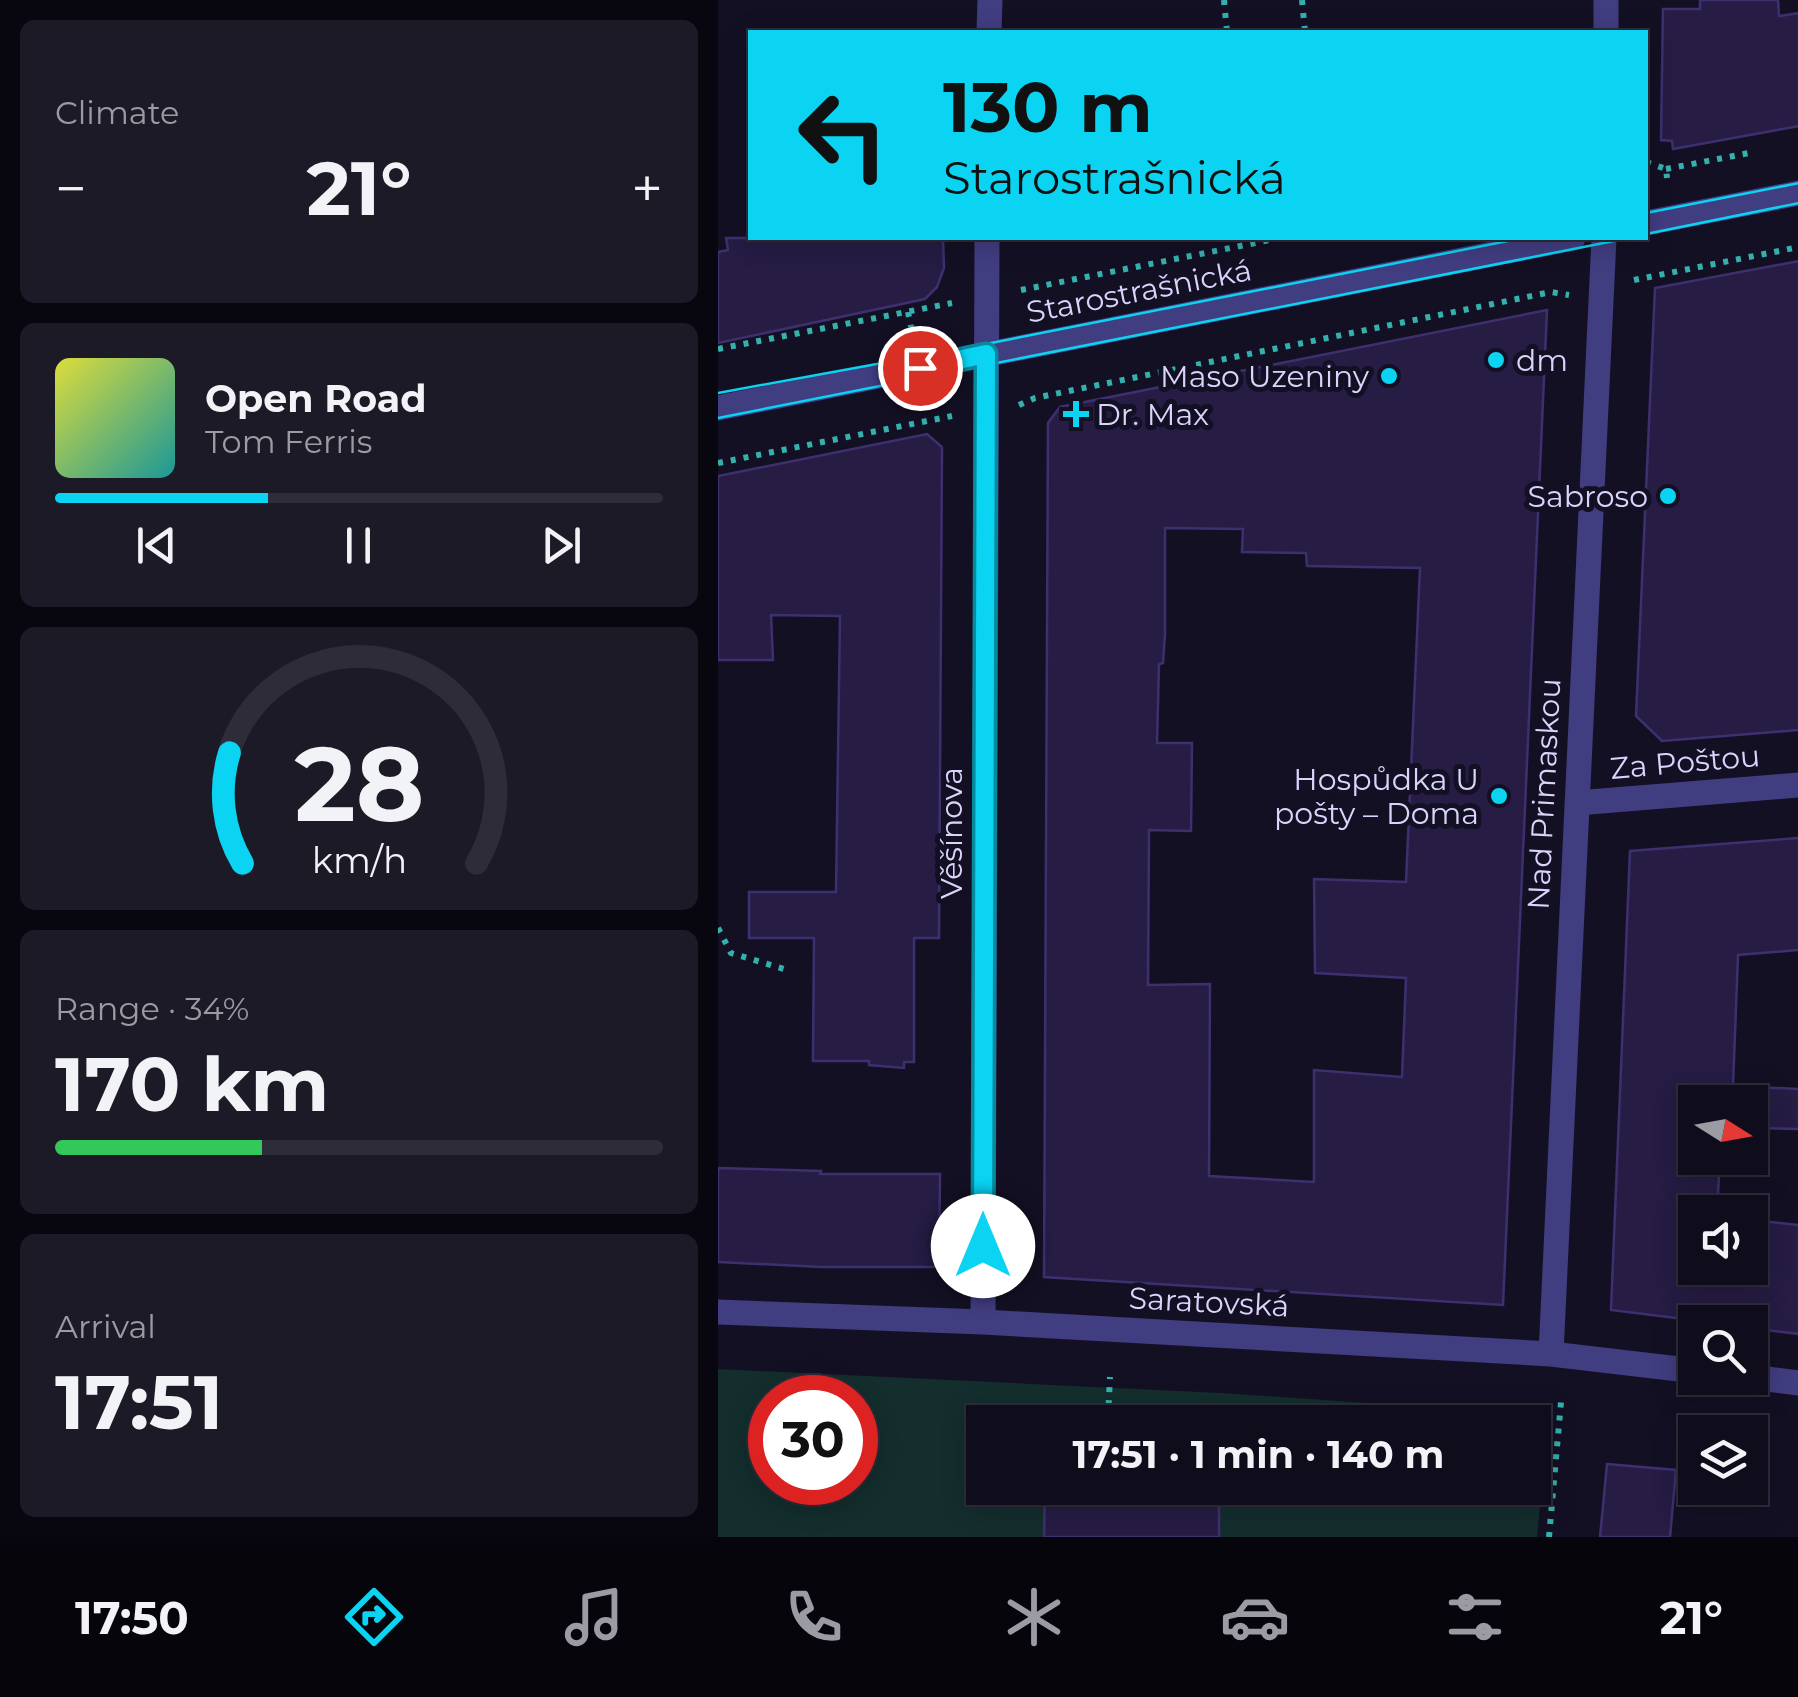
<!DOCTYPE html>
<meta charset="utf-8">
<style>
:root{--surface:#0f0c1b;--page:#1d1a28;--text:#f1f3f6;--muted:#9b9ba3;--line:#2f2c3a;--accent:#0bd4f3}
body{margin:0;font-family:Montserrat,sans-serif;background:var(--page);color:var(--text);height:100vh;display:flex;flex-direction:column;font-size:38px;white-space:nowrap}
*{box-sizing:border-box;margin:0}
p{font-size:32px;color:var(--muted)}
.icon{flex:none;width:55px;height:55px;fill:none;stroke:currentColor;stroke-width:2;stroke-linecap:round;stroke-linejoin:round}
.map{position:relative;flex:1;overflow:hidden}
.drawer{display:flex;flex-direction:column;gap:20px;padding:20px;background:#08070f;width:718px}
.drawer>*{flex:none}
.banner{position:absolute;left:30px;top:30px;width:900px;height:210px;border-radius:0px;box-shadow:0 5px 25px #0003,0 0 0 2px var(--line);background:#0bd4f3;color:#111;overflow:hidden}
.needle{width:65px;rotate:101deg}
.buttons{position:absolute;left:960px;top:1085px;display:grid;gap:20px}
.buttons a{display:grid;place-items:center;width:90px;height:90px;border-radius:0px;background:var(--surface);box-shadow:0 5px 25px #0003,0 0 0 2px var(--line);font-size:50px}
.speed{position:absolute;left:30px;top:1375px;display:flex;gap:20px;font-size:50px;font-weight:700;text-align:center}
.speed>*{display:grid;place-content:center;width:130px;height:130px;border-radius:50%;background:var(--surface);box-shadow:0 5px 25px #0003,0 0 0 2px var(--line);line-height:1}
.speed .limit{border:15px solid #d22;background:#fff;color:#111}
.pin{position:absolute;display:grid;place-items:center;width:85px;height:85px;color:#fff;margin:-42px;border:5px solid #fff;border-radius:50%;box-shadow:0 2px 10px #0007}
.me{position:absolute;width:110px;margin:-55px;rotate:0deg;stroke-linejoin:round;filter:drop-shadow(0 0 8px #0008)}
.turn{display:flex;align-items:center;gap:35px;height:210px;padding:0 30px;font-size:45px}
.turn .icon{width:130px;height:130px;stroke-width:2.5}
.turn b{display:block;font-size:70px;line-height:85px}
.big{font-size:75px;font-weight:700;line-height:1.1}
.drawer .card{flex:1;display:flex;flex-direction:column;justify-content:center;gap:15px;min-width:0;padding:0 35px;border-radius:15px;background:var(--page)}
.drawer .dial{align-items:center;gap:0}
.dial svg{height:260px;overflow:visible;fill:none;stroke:var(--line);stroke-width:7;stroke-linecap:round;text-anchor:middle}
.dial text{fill:var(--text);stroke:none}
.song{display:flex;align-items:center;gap:30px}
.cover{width:120px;height:120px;border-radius:15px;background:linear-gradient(135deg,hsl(60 70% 55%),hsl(180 70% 35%))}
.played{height:10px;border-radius:5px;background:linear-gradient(90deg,var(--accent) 35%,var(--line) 35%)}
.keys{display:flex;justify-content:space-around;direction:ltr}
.heat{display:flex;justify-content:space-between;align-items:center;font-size:55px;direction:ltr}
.charge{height:15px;border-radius:8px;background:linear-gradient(90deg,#34c759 34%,var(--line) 0)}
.trip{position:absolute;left:248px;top:1405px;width:585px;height:100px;border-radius:0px;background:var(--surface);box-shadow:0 5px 25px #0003,0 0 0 2px var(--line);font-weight:700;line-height:100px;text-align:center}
.tabs{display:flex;height:160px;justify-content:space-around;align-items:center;background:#06050b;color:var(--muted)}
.tabs .icon{width:70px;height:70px}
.tabs .selected{color:var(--accent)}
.tabs b{font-size:45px;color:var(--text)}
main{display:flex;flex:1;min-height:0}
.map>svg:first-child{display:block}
.green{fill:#132e2d;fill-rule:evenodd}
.building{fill:#261c44;stroke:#3e306f;stroke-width:2.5;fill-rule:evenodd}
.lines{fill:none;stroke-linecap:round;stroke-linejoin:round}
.path{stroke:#35b1ad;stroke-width:6;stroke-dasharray:5 8;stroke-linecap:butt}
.minor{stroke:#413d81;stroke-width:25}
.tram{stroke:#0bd4f3;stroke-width:2.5}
.route-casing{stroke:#078a9e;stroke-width:25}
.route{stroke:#0bd4f3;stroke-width:18}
.poi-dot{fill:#0bd4f3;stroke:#141024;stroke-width:4}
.labels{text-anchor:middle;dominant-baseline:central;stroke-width:10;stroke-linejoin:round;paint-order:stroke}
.street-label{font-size:30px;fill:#dad4fd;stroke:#141024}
.poi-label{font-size:30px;fill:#dad4fd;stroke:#141024;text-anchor:end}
</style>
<main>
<section class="drawer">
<div class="card"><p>Climate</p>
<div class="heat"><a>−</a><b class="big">21°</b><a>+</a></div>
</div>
<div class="card">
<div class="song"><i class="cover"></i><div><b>Open Road</b><p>Tom Ferris</p></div></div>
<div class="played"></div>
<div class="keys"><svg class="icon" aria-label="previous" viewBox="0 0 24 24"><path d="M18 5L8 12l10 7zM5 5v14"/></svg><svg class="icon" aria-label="pause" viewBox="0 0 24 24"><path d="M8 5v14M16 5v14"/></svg><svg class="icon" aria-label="next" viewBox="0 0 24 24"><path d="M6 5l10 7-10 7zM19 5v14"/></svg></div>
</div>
<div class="card dial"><svg viewBox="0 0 100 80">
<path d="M14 69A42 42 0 1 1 86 69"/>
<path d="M14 69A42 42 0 0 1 10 35" stroke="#0bd4f3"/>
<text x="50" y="56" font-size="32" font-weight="700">28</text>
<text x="50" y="72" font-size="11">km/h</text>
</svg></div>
<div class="card"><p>Range · 34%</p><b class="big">170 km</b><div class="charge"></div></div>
<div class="card"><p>Arrival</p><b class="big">17:51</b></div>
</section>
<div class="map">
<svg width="1081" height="1537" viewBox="0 0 1081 1537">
<rect width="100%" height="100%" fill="#141024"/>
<path class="green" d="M0,1369L503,1393L823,1415L829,1431L819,1537H0ZM52,1398H138V1482H52ZM265,1422H815V1488H265Z"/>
<path class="building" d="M982,0H1060L1061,16L1081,13V126L955,149L954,141L943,140L945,9H982Z
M8,238H225L226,268L219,287L207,299L0,343V252L10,250Z
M1081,261V730L944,741L918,716L937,288Z
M829,310L785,1305L326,1277L330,423L342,407ZM447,528L525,529L524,552L588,553L589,566L702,568L688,882L596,879L597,973L688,978L684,1077L596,1070V1182L491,1176L492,984L430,985L431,830L473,831L474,743H439L441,664L445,663L447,634Z
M209,434L224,447L221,938H196V1062H186V1068L151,1065V1061H95L96,938H31V892H118L122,616L53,615L55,660H0V476Z
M1081,838V950L1020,955L1015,1086L1081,1089V1129L1032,1128V1102H978V1158H1002L999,1212H978V1268H1032V1220L1081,1225V1334L1032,1328V1322H990L893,1310L912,851Z
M0,1168L103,1171L102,1174H222L221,1267H104L0,1262Z
M359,1418H429V1422H359Z
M889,1464L958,1470L952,1537H882Z
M327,1488H501V1537H326Z"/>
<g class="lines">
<path class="path" d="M506,0L509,32
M584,0L587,32
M928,162L948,169L949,178
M948,169L1031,153
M916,280L1081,247
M303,290L562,238
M190,312L193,327
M0,349L234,303
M301,405L317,398L833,292L851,295
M0,463L234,416
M0,928L13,953L66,969
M390,1418L392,1377
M974,1431L975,1416
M831,1537L843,1402"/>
<path class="minor" d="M271,32L272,0
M888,32V0
M928,223L1081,193
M0,408L855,238
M859,803L1081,785
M0,1312L265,1322L833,1354L978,1371
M265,1322L269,238
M833,1354L886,238
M1032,1377L1081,1383"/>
<path class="tram" d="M928,213L1081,183
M928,234L1081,203
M0,393L268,344L805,238
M0,418L911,238"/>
</g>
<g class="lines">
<defs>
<path id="route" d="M202,368L268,354L265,1246"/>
</defs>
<use href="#route" class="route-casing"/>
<use href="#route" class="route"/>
</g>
<g class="poi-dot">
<circle cx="778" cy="360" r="10"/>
<circle cx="671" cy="376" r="10"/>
<path d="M353 399h10v10h10v10h-10v10h-10v-10h-10v-10h10z"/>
<circle cx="950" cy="496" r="10"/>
<circle cx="781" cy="796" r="10"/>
</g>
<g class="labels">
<g class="street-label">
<text transform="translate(421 291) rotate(-11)">Starostrašnická</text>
<text transform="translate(967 762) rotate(-5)">Za Poštou</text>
<text transform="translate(826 794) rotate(-87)">Nad Primaskou</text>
<text transform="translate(233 833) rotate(-90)">Věšínova</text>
<text transform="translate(491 1302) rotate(3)">Saratovská</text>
</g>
<g class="poi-label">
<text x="798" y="360" text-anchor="start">dm</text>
<text x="651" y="376">Maso Uzeniny</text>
<text x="378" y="414" text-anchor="start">Dr. Max</text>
<text x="930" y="496">Sabroso</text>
<text x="761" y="779">Hospůdka U<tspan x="761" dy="34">pošty – Doma</tspan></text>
</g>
</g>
</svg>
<div class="buttons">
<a><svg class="needle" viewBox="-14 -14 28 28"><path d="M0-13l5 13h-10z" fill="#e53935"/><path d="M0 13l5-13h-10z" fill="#9b9ba3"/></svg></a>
<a><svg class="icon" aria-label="sound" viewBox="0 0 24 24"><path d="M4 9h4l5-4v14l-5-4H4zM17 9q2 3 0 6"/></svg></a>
<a><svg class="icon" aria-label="search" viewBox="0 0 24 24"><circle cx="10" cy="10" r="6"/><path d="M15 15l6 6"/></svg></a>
<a><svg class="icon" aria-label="layers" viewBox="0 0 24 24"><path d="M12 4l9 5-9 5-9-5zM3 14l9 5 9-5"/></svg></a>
</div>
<div class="speed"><div class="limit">30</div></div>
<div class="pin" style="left:202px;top:368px;background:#d93025"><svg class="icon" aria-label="arrive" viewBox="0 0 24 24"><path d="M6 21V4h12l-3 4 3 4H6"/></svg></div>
<svg class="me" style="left:265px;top:1246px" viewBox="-20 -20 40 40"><circle r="19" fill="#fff"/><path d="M0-13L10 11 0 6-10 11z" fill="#0bd4f3"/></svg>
<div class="trip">17:51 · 1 min · 140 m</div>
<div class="banner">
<div class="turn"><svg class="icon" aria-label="left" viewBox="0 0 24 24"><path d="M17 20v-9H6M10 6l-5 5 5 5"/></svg><div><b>130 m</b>Starostrašnická</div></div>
</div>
</div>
</main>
<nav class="tabs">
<b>17:50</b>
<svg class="icon selected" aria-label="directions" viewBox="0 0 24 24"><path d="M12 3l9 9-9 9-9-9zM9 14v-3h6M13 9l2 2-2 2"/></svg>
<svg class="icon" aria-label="music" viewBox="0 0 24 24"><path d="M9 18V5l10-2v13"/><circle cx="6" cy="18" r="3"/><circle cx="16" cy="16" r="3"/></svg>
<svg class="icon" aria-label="phone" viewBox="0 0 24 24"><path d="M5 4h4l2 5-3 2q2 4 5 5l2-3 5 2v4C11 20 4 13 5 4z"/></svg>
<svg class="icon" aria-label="climate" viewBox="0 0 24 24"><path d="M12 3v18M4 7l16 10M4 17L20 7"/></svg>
<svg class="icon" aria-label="car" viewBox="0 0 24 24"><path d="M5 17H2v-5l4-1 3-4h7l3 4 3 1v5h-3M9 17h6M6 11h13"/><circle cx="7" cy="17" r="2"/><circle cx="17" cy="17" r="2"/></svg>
<svg class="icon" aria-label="filters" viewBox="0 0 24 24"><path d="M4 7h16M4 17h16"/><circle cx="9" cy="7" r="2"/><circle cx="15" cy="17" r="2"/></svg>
<b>21°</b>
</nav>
